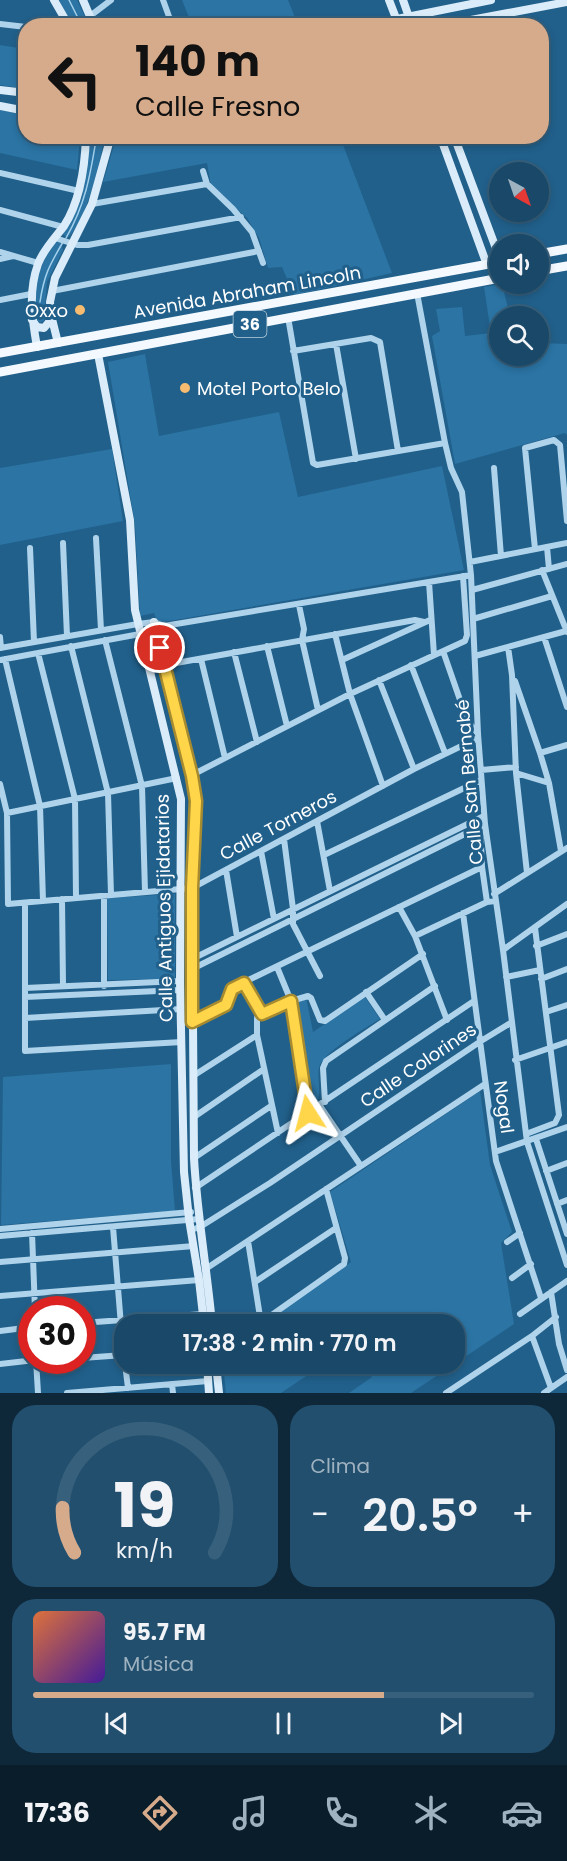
<!DOCTYPE html>
<html lang="es">
<meta charset="utf-8">
<style>
:root{--surface:#194868;--page:#224f6e;--text:#f1f3f6;--muted:#9fb2c0;--line:#37607c;--accent:#d6ab8b}
body{margin:0;font-family:Poppins,sans-serif;background:var(--page);color:var(--text);height:100vh;display:flex;flex-direction:column;font-size:22px;white-space:nowrap}
*{box-sizing:border-box;margin:0}
p{font-size:20px;color:var(--muted)}
.icon{flex:none;width:33px;height:33px;fill:none;stroke:currentColor;stroke-width:2;stroke-linecap:round;stroke-linejoin:round}
.map{position:relative;height:1393px;overflow:hidden}
.panel{display:flex;flex-direction:column;gap:12px;padding:12px;background:#0e2839;flex:1}
.panel>*{flex:none}
.hud{position:absolute;left:18px;top:18px;width:531px;height:126px;border-radius:24px;box-shadow:0 3px 9px #0003,0 0 0 2px var(--line);background:#d6ab8b;color:#111;overflow:hidden}
.needle{width:39px;rotate:140deg}
.tools{position:absolute;left:489px;top:162px;display:grid;gap:12px}
.tools a{display:grid;place-items:center;width:60px;height:60px;border-radius:50%;background:var(--surface);box-shadow:0 3px 9px #0003,0 0 0 2px var(--line);font-size:30px}
.speed{position:absolute;left:18px;top:1296px;display:flex;gap:12px;font-size:30px;font-weight:700;text-align:center}
.speed>*{display:grid;place-content:center;width:78px;height:78px;border-radius:50%;background:var(--surface);box-shadow:0 3px 9px #0003,0 0 0 2px var(--line);line-height:1}
.speed .limit{border:9px solid #d22;background:#fff;color:#111}
.pin{position:absolute;display:grid;place-items:center;width:51px;height:51px;color:#fff;margin:-26px;border:3px solid #fff;border-radius:50%;box-shadow:0 2px 6px #0007}
.me{position:absolute;width:66px;margin:-33px;rotate:351deg;stroke-linejoin:round;filter:drop-shadow(0 0 4px #0008)}
.turn{display:flex;align-items:center;gap:21px;height:126px;padding:0 18px;font-size:27px}
.turn .icon{width:78px;height:78px;stroke-width:2.5}
.turn b{display:block;font-size:42px;line-height:51px}
.big{font-size:45px;font-weight:600;line-height:1.1}
.panel .card{flex:1;display:flex;flex-direction:column;justify-content:center;gap:9px;min-width:0;padding:0 21px;border-radius:24px;background:var(--page)}
.panel .dial{align-items:center;gap:0}
.dial svg{height:156px;overflow:visible;fill:none;stroke:var(--line);stroke-width:7;stroke-linecap:round;text-anchor:middle}
.dial text{fill:var(--text);stroke:none}
.song{display:flex;align-items:center;gap:18px}
.cover{width:72px;height:72px;border-radius:9px;background:linear-gradient(135deg,hsl(20 70% 55%),hsl(260 70% 35%))}
.played{height:6px;border-radius:3px;background:linear-gradient(90deg,var(--accent) 70%,var(--line) 70%)}
.keys{display:flex;justify-content:space-around;direction:ltr}
.heat{display:flex;justify-content:space-between;align-items:center;font-size:33px;direction:ltr}
.panel .tiles{flex:1;display:grid;gap:12px;grid-template-columns:1fr 1fr}
.card:last-child{grid-column:span 2}
.trip{position:absolute;left:114px;top:1314px;width:351px;height:60px;border-radius:24px;background:var(--surface);box-shadow:0 3px 9px #0003,0 0 0 2px var(--line);font-weight:600;line-height:60px;text-align:center}
.menu{display:flex;height:96px;justify-content:space-around;align-items:center;background:#0a1d2a;color:var(--muted)}
.menu .icon{width:42px;height:42px}
.menu .current{color:var(--accent)}
.menu b{font-size:27px;color:var(--text)}
.map>svg:first-child{display:block}
.green{fill:#2b74a4}
.lines{fill:none;stroke-linecap:round;stroke-linejoin:round}
.stream{stroke:#a2d0ec;stroke-width:1.5}
.street{stroke:#afd3eb;stroke-width:6}
.secondary{stroke:#daecf9;stroke-width:8}
.primary{stroke:#f3f9fe;stroke-width:9}
.route-casing{stroke:#a68a30;stroke-width:15}
.route{stroke:#ffd54a;stroke-width:10}
.poi-dot{fill:#f7bc70;stroke:#21608b;stroke-width:2}
.labels{text-anchor:middle;dominant-baseline:central;stroke-width:6;stroke-linejoin:round;paint-order:stroke}
.shield{fill:#21608b;stroke:#bccfdc;stroke-width:1.5}
.shield-label{font-size:16px;font-weight:bold;fill:#fff}
.street-label{font-size:18px;fill:#fff;stroke:#21608b}
.poi-label{font-size:18px;fill:#fff;stroke:#21608b;text-anchor:end}
</style>
<div class="map">
<svg width="567" height="1393" viewBox="0 0 567 1393">
<rect width="100%" height="100%" fill="#21608b"/>
<path class="green" d="M59,0H77L89,25H72Z
M182,0H288L298,25H192Z
M0,45L25,49V89L0,85Z
M0,110L25,115L26,136L80,137L77,170L0,153Z
M89,137H104C102,158 85,226 67,238L63,234L64,231L77,209L82,197Z
M121,137H340L392,273L294,295L282,267L268,268L259,238L247,218L211,186L207,163L103,182L116,139Z
M56,242L61,243L63,250L47,282L44,321L38,323L35,320C35,287 35,270 56,242Z
M502,284L510,316H500V356H538L539,343L567,344V435L565,433L455,464L432,336L440,331L436,309L462,307L465,336L491,333L484,287Z
M145,354L159,436L279,412L298,497L442,466L464,570L158,623L154,613L140,616L135,525L108,362Z
M112,449L123,521L0,545V468Z
M175,894V979L108,980L107,898Z
M306,997L313,1032L365,997L380,1019C366,1028 321,1053 319,1068C317,1079 321,1089 318,1101L312,1104L293,1004Z
M171,1064V1161L175,1211L1,1225L3,1077Z
M480,1091L490,1165L512,1232L501,1243L514,1324L411,1393H349L372,1377L363,1364H454V1324H264L351,1262L330,1192Z
M223,1364H324L281,1393H226Z"/>
<g class="lines">
<path class="stream" d="M69,0L82,26
M66,238C85,205 90,177 96,140
M40,302C44,275 49,266 63,242"/>
<path class="street" d="M163,0L171,22L165,26
M90,16L111,0
M0,24L26,27
M203,171L207,184L233,209L252,232L263,263
M0,173L79,191
M92,204L207,184
M0,210L63,227
M55,238L77,245H88L241,217
M0,252L38,263
M0,259L13,256
M52,291L259,251
M417,293L445,443L451,468L462,492L471,575L478,734L485,824L503,950L527,1142L567,1265
M0,300L31,294
M288,317L313,463L317,465L445,443
M336,344L356,459
M293,351L371,338L380,342L398,451
M494,468L501,556
M96,538L101,630
M63,543L67,636
M547,547L549,569
M30,548L34,642
M535,549L525,448L554,440L560,445L567,521
M470,562L567,543
M542,570L567,632
M429,582L434,655
M472,590L567,564
M299,605L304,629L302,640L318,710
M473,619L552,596
M335,634L350,694L383,786
M0,637L1,648
M544,637L567,707
M105,640L142,786L145,892
M71,646L108,793L111,895
M267,646L287,726
M508,647L512,675L516,773L527,873
M0,648L138,624L154,622L164,626
M443,651L467,720L478,734
M234,652L257,742
M38,653L75,799L76,898
M475,656L566,631
M5,659L40,806L43,901
M201,659L225,758
M0,660L156,631L164,626L471,575
M342,660L430,620
M165,665L415,620L424,622
M411,665L445,753
M379,680L414,769
M515,681L540,753L549,783L561,851
M540,753L567,745
M481,770L516,767
M516,773L549,783
M192,775L350,694L465,641L467,635L463,576
M0,784L7,813L8,904L181,889L192,888L414,769L478,738
M7,813L177,778
M317,821L330,891
M480,825L482,867L487,902
M284,839L293,909V924L320,976
M261,851L274,919
M324,855L481,780
M226,870L237,937
M494,894L567,848
M104,896V986
M62,899L63,986
M25,903V1051L182,1042
M399,907L415,936L447,1020
M463,913L496,1161L541,1298
M415,936L487,902L495,901
M536,946L567,934
M503,950L567,904
M192,959L484,816
M277,967L291,1001L308,1113
M192,969L485,824
M506,977L540,970
M541,979L567,969
M244,983L263,1014
M25,988L180,981
M366,992L385,1020
M25,997L180,990
M546,1012L567,1005
M25,1018L181,1009
M192,1022L226,1005L230,991L234,987L482,867
M515,1060L567,1042
M193,1076L257,1035
M325,1102L323,1068L326,1061L435,986
M320,1106L361,1166
M194,1117L264,1069
M278,1133L257,1035V1018L291,1001L308,996L311,998L320,1020L325,1021L423,954
M526,1134L555,1123L559,1115L535,928
M536,1139L567,1234
M495,1152L567,1127
M194,1158L271,1106
M546,1171L567,1163
M195,1188L474,1001
M557,1204L567,1200
M113,1227L124,1362
M0,1229L191,1212
M191,1230L200,1227L270,1183L481,1041L512,1022
M32,1233L35,1310
M0,1236L199,1219
M248,1241L261,1323
M507,1242L520,1233
M0,1262L194,1246
M207,1268L485,1084
M512,1278L531,1264
M255,1282L336,1228
M551,1292L559,1344L567,1370
M0,1296L199,1280
M520,1314L567,1281
M82,1323L203,1314
M259,1324L344,1264L345,1258L326,1189
M0,1331L32,1327
M532,1336L551,1388
M82,1358L124,1355
M36,1360L38,1393
M0,1364L35,1360
M125,1364L128,1388
M172,1384L173,1393
M67,1393L208,1381
M446,1393L532,1336L556,1317
M544,1393L567,1377"/>
<path class="secondary" d="M54,0L69,26
M83,0L94,26
M389,0L399,26
M403,0L412,26
M397,19L491,0
M439,26L567,2
M0,90L26,93
M0,106L26,111
M440,136L487,265
M454,136L500,259
M32,320L37,327L44,328L49,322L50,316
M58,343L51,315L50,302L55,278L92,204L111,136
M37,347C32,319 28,292 38,264C43,250 55,238 64,226C81,200 85,166 86,136
M98,354L130,520L135,610L181,799L180,981L184,1172L189,1219L199,1280L204,1324
M154,622L192,775L196,801L192,888L194,1158C197,1214 207,1269 212,1324
M207,1364L209,1393
M216,1364L219,1393"/>
<path class="primary" d="M538,254L567,249
M538,271L567,266
M0,353L500,262
M0,372L500,278"/>
</g>
<g class="lines">
<defs>
<path id="route" d="M160,648L192,776L196,801L192,888V1022L226,1005L232,989L244,983L262,1014L291,1001L308,1113"/>
</defs>
<use href="#route" class="route-casing"/>
<use href="#route" class="route"/>
</g>
<g class="poi-dot">
<circle cx="80" cy="310" r="6"/>
<circle cx="185" cy="388" r="6"/>
</g>
<g class="labels">
<rect class="shield" x="233.5" y="311" width="33" height="26" rx="4.5"/>
<g class="shield-label">
<text x="250" y="324">36</text>
</g>
<g class="street-label">
<text transform="translate(247 292) rotate(-10)">Avenida Abraham Lincoln</text>
<text transform="translate(469 782) rotate(-95)">Calle San Bernabé</text>
<text transform="translate(278 825) rotate(-28)">Calle Torneros</text>
<text transform="translate(164 908) rotate(-91)">Calle Antiguos Ejidatarios</text>
<text transform="translate(418 1065) rotate(-34)">Calle Colorines</text>
<text transform="translate(504 1107) rotate(82)">Nogal</text>
</g>
<g class="poi-label">
<text x="68" y="310">Oxxo</text>
<text x="197" y="388" text-anchor="start">Motel Porto Belo</text>
</g>
</g>
</svg>
<div class="tools">
<a><svg class="needle" viewBox="-14 -14 28 28"><path d="M0-13l5 13h-10z" fill="#e53935"/><path d="M0 13l5-13h-10z" fill="#9fb2c0"/></svg></a>
<a><svg class="icon" aria-label="sound" viewBox="0 0 24 24"><path d="M4 9h4l5-4v14l-5-4H4zM17 9q2 3 0 6"/></svg></a>
<a><svg class="icon" aria-label="search" viewBox="0 0 24 24"><circle cx="10" cy="10" r="6"/><path d="M15 15l6 6"/></svg></a>
</div>
<div class="speed"><div class="limit">30</div></div>
<div class="pin" style="left:160px;top:648px;background:#d93025"><svg class="icon" aria-label="arrive" viewBox="0 0 24 24"><path d="M6 21V4h12l-3 4 3 4H6"/></svg></div>
<svg class="me" style="left:308px;top:1113px" viewBox="-20 -20 40 40"><path d="M0-17L14 15 0 8-14 15z" fill="#ffd54a" stroke="#fff" stroke-width="4"/></svg>
<div class="trip">17:38 · 2 min · 770 m</div>
<div class="hud">
<div class="turn"><svg class="icon" aria-label="left" viewBox="0 0 24 24"><path d="M17 20v-9H6M10 6l-5 5 5 5"/></svg><div><b>140 m</b>Calle Fresno</div></div>
</div>
</div>
<section class="panel">
<div class="tiles">
<div class="card dial"><svg viewBox="0 0 100 80">
<path d="M14 69A42 42 0 1 1 86 69"/>
<path d="M14 69A42 42 0 0 1 8 46" stroke="#d6ab8b"/>
<text x="50" y="56" font-size="32" font-weight="700">19</text>
<text x="50" y="72" font-size="11">km/h</text>
</svg></div>
<div class="card"><p>Clima</p>
<div class="heat"><a>−</a><b class="big">20.5°</b><a>+</a></div>
</div>
<div class="card">
<div class="song"><i class="cover"></i><div><b>95.7 FM</b><p>Música</p></div></div>
<div class="played"></div>
<div class="keys"><svg class="icon" aria-label="previous" viewBox="0 0 24 24"><path d="M18 5L8 12l10 7zM5 5v14"/></svg><svg class="icon" aria-label="pause" viewBox="0 0 24 24"><path d="M8 5v14M16 5v14"/></svg><svg class="icon" aria-label="next" viewBox="0 0 24 24"><path d="M6 5l10 7-10 7zM19 5v14"/></svg></div>
</div>
</div>
</section>
<nav class="menu">
<b>17:36</b>
<svg class="icon current" aria-label="directions" viewBox="0 0 24 24"><path d="M12 3l9 9-9 9-9-9zM9 14v-3h6M13 9l2 2-2 2"/></svg>
<svg class="icon" aria-label="music" viewBox="0 0 24 24"><path d="M9 18V5l10-2v13"/><circle cx="6" cy="18" r="3"/><circle cx="16" cy="16" r="3"/></svg>
<svg class="icon" aria-label="phone" viewBox="0 0 24 24"><path d="M5 4h4l2 5-3 2q2 4 5 5l2-3 5 2v4C11 20 4 13 5 4z"/></svg>
<svg class="icon" aria-label="climate" viewBox="0 0 24 24"><path d="M12 3v18M4 7l16 10M4 17L20 7"/></svg>
<svg class="icon" aria-label="car" viewBox="0 0 24 24"><path d="M5 17H2v-5l4-1 3-4h7l3 4 3 1v5h-3M9 17h6M6 11h13"/><circle cx="7" cy="17" r="2"/><circle cx="17" cy="17" r="2"/></svg>
</nav>
